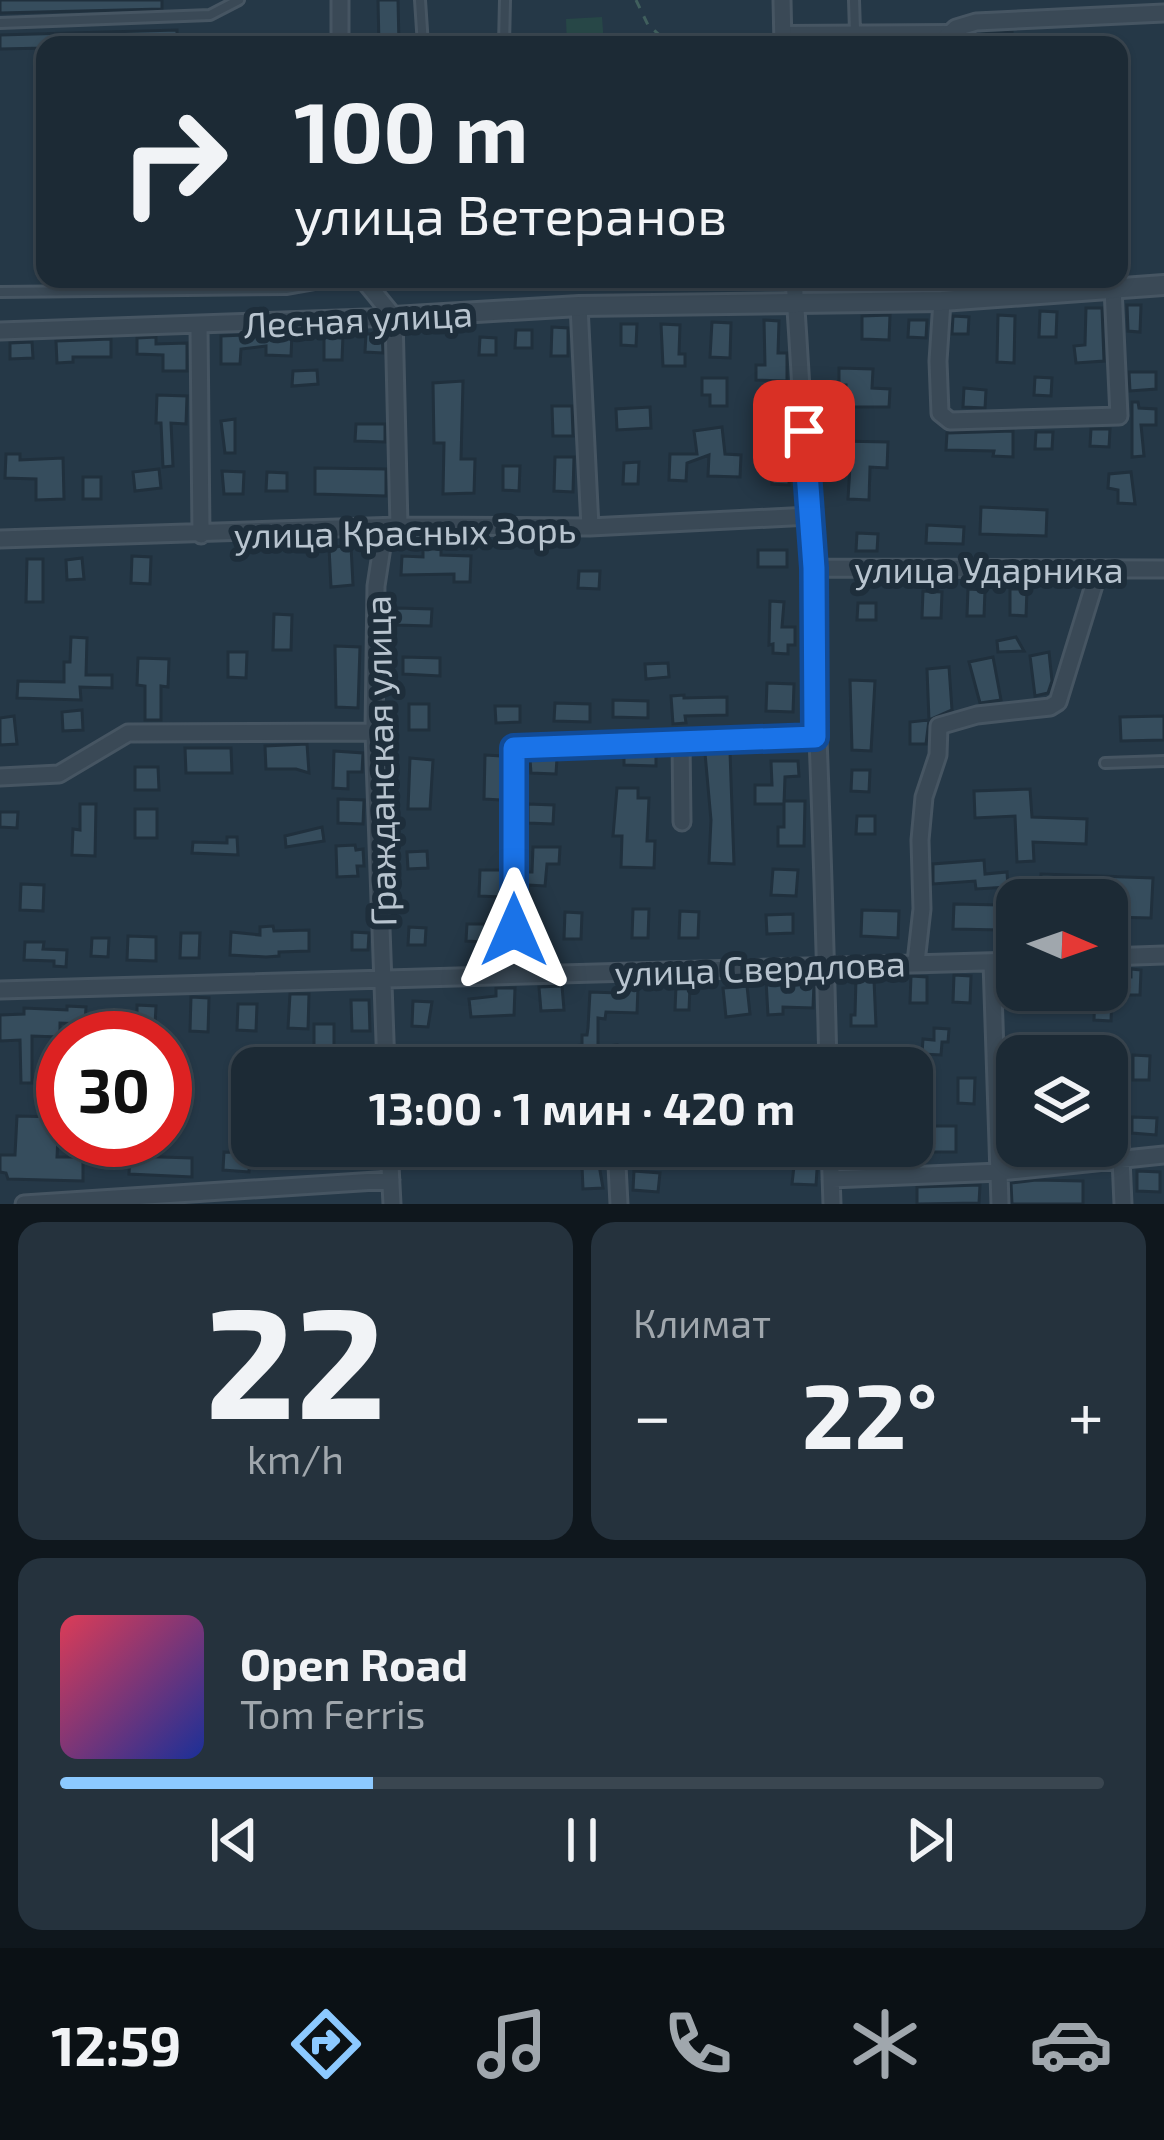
<!DOCTYPE html>
<html lang="ru">
<meta charset="utf-8">
<style>
:root{--surface:#1c2a35;--page:#25323d;--text:#f1f3f6;--muted:#a0a7ad;--line:#3a4650;--accent:#8cc9ff}
body{margin:0;font-family:"Exo 2",sans-serif;background:var(--page);color:var(--text);height:100vh;display:flex;flex-direction:column;font-size:45px;white-space:nowrap}
*{box-sizing:border-box;margin:0}
p{font-size:39px;color:var(--muted)}
.icon{flex:none;width:66px;height:66px;fill:none;stroke:currentColor;stroke-width:2;stroke-linecap:round;stroke-linejoin:round}
.map{position:relative;height:1204px;overflow:hidden}
.details{display:flex;flex-direction:column;gap:18px;padding:18px;background:#0f171d;flex:1}
.details>*{flex:none}
.top-card{position:absolute;left:36px;top:36px;width:1092px;height:252px;border-radius:24px;box-shadow:0 3px 9px #0004,0 0 0 3px var(--line);background:#1c2a35;color:var(--text);overflow:hidden}
.needle{width:78px;rotate:92deg}
.buttons{position:absolute;left:996px;top:879px;display:grid;gap:24px}
.buttons a{display:grid;place-items:center;width:132px;height:132px;border-radius:24px;background:var(--surface);box-shadow:0 3px 9px #0004,0 0 0 3px var(--line);font-size:60px}
.speed{position:absolute;left:36px;top:1011px;display:flex;gap:24px;font-size:60px;font-weight:700;text-align:center}
.speed>*{display:grid;place-content:center;width:156px;height:156px;border-radius:50%;background:var(--surface);box-shadow:0 3px 9px #0004,0 0 0 3px var(--line);line-height:1}
.speed .limit{border:18px solid #d22;background:#fff;color:#111}
.pin{position:absolute;display:grid;place-items:center;width:102px;height:102px;color:#fff;margin:-51px;border-radius:24px;box-shadow:0 6px 18px #0006}
.me{position:absolute;width:132px;margin:-66px;rotate:0deg;stroke-linejoin:round;filter:drop-shadow(0 0 9px #0008)}
.turn{display:flex;align-items:center;gap:42px;height:252px;padding:0 60px;font-size:54px}
.turn .icon{width:156px;height:156px;stroke-width:2.5}
.turn b{display:block;font-size:84px;line-height:102px}
.big{font-size:90px;font-weight:700;line-height:1.1}
.details .widget{flex:1;display:flex;flex-direction:column;justify-content:center;gap:18px;min-width:0;padding:0 42px;border-radius:24px;background:var(--page)}
.details .dial{align-items:center;gap:0}
.dial b{font-size:156px;line-height:1}
.song{display:flex;align-items:center;gap:36px}
.cover{width:144px;height:144px;border-radius:18px;background:linear-gradient(135deg,hsl(350 70% 55%),hsl(230 70% 35%))}
.played{height:12px;border-radius:6px;background:linear-gradient(90deg,var(--accent) 30%,var(--line) 30%)}
.keys{display:flex;justify-content:space-around;direction:ltr}
.heat{display:flex;justify-content:space-between;align-items:center;font-size:66px;direction:ltr}
.details .tiles{flex:1;display:grid;gap:18px;grid-template-columns:1fr 1fr}
.widget:last-child{grid-column:span 2}
.trip{position:absolute;left:231px;top:1047px;width:702px;height:120px;border-radius:24px;background:var(--surface);box-shadow:0 3px 9px #0004,0 0 0 3px var(--line);font-weight:700;line-height:120px;text-align:center}
.menu{display:flex;height:192px;justify-content:space-around;align-items:center;background:#0b1115;color:var(--muted)}
.menu .icon{width:84px;height:84px}
.menu .current{color:var(--accent)}
.menu b{font-size:54px;color:var(--text)}
.map>svg:first-child{display:block}
.green{fill:#274747}
.building{fill:#364d5d;stroke:#20303d;stroke-width:3}
.lines{fill:none;stroke-linecap:round;stroke-linejoin:round}
.service-casing{stroke:#465562;stroke-width:14}
.minor-casing{stroke:#465562;stroke-width:21}
.tertiary-casing{stroke:#465562;stroke-width:24}
.path{stroke:#405f5d;stroke-width:3;stroke-dasharray:9 9;stroke-linecap:butt}
.service{stroke:#3a4956;stroke-width:8}
.minor{stroke:#3a4956;stroke-width:15}
.tertiary{stroke:#3a4956;stroke-width:18}
.route-casing{stroke:#114b97;stroke-width:30}
.route{stroke:#1a73e8;stroke-width:21}
.labels{text-anchor:middle;dominant-baseline:central;stroke-width:12;stroke-linejoin:round;paint-order:stroke}
.street-label{font-size:36px;fill:#b8c4cf;stroke:#1e2e3b}
</style>
<div class="map">
<svg width="1164" height="1204" viewBox="0 0 1164 1204">
<rect width="100%" height="100%" fill="#253847"/>
<path class="green" d="M602,17L604,45H567L566,19Z"/>
<path class="building" d="M0,0H162V9L0,13Z
M378,0H398L399,45H379Z
M177,30V44L45,45V48L0,49V35Z
M1012,32V45H983V34Z
M922,38V45H831V39Z
M1127,305H1141L1140,332L1128,331Z
M1086,308H1102L1104,361L1076,363L1074,346L1085,345Z
M1040,311L1057,312L1056,337H1039Z
M890,315L889,340L862,339V316Z
M998,315L1015,316L1014,363L997,362Z
M953,316L969,317L968,334H952Z
M764,320L779,321L778,353H787V381L756,380V365H765Z
M909,320H927L926,338L908,337Z
M712,322L731,323L730,358L710,357Z
M621,324H637L636,346L621,345Z
M661,324L680,325L679,354H685V366H663Z
M552,327L568,328V356H551Z
M516,330H532V348H515Z
M292,333L291,356L266,355V346L241,349L240,364H221V336Z
M324,334L343,335L342,360H324Z
M366,334H382L383,353L365,352Z
M156,337V344L187,343V371H163V355L137,354V338Z
M480,337L496,338V355H479Z
M111,339V357H73V362L57,363L56,341Z
M32,342L33,358L10,359V343Z
M839,368L873,369L872,388L890,389L889,407H846V385H839Z
M317,370L318,384L292,386L293,371Z
M1129,372H1156V389L1130,391Z
M1035,377L1052,378L1051,396L1034,395Z
M702,378H727V406H710V395H702Z
M463,381L461,459H475L474,493L443,494L444,443H434L433,383Z
M964,388L986,390L985,408L963,407Z
M157,395L187,396L186,424L171,423L173,466L163,467L161,423H156Z
M769,402L786,403L785,430H768Z
M1132,402H1138L1139,408L1156,409V425H1141L1144,456L1132,457Z
M552,406H572L573,436H553Z
M650,407L651,428L617,430L616,409Z
M235,419V453H225L221,421Z
M356,424H385V442L355,441Z
M722,427L725,454L741,455L740,477L708,476L709,455L687,463L686,481L669,480L670,454H697L694,431Z
M1091,429H1110L1109,447L1090,446Z
M1013,431V457L993,456L994,451L946,450L947,433Z
M1036,432H1053L1052,449H1035Z
M838,441L888,442L887,468L870,467L869,500L848,499L850,466H837Z
M773,451H790L789,485L772,484Z
M6,454H20V460L63,458L64,499L36,500V479L5,478Z
M555,457H574L573,492L554,491Z
M639,462L638,484H623L624,463Z
M503,466H520L519,491L503,490Z
M315,468L386,469V496L315,494Z
M159,469L161,488L135,491L133,472Z
M222,471L244,472L243,494H224Z
M267,472L287,473V491H266Z
M1131,472L1135,504L1118,503V490L1108,488L1109,474Z
M83,477H101V499H83Z
M981,507L1047,510L1046,536L980,534Z
M927,525L964,527L963,544L926,543Z
M857,533L878,534L877,551H856Z
M351,546L353,585L331,587L329,547Z
M423,549H441V555L471,556L470,582H454V574L401,575L402,556L423,557Z
M758,550H787V567H758Z
M132,556L151,557L150,584L131,583Z
M82,558L84,579L67,580L66,560Z
M27,559H43V602H26Z
M579,571H600L599,589L578,588Z
M968,589L985,590L984,616H967Z
M1010,589H1027L1026,616L1010,615Z
M923,591L942,592L941,618H922Z
M770,601L784,602L782,627H795V645H788V654L773,653V644L769,645Z
M858,603H876V620H857Z
M397,608L432,609L431,626L396,625Z
M274,614L292,615L291,650H273Z
M71,637L87,638L86,675H112V688L80,687L81,700L17,698L18,681L64,682V662H70Z
M1016,637L1024,651L998,652L997,641Z
M335,646L360,647L358,708L336,707Z
M228,652H247L246,678L228,677Z
M1049,652L1052,681L1048,693L1035,696L1030,656Z
M403,657L440,658V676L403,674Z
M993,657L1001,700L980,703L969,662Z
M138,658L169,659L168,687L161,686V720H145V686L137,685Z
M668,663L669,677L646,679L645,664Z
M949,667L952,710L929,720L926,744H910V722L929,720L927,669Z
M850,680L875,681L871,751L852,750Z
M767,683L794,684L793,712L766,711Z
M684,695V698L727,697V715L685,716L686,723L673,724L671,696Z
M613,700L648,701V718L613,717Z
M555,703L590,704V722L554,721Z
M409,704H429V730H409Z
M495,706H520V722L496,723Z
M82,710L83,730L63,731L62,712Z
M14,716L17,744L0,745V718Z
M1164,716V740L1121,741L1120,717Z
M307,744L309,773L296,769H266L265,746Z
M185,748H231L232,773H186Z
M334,751L363,753L362,772H348V789L333,788Z
M730,752L734,864L709,863L711,820L705,753Z
M485,755L502,756L501,800L484,799Z
M656,755V766L624,765V756Z
M410,758L433,760L430,809H408Z
M557,758L556,774L531,773L530,759Z
M771,761H798L799,776L785,777L784,804H755V785H772Z
M135,767H158L159,790H135Z
M852,770H870L869,792L851,791Z
M617,788H638V798H649L647,841H655L654,868L621,867L622,836H613Z
M1030,789L1032,817L1087,819L1086,844L1033,842L1034,861L1017,862L1015,816L975,818L974,791Z
M338,799L364,800L363,824L338,823Z
M784,801H805L804,846H778V827H784Z
M80,804H96L95,856L72,855L73,829L80,830Z
M528,804L554,805L553,824L528,823Z
M135,809H157V838H135Z
M0,812H18L17,828L0,827Z
M857,816H875V834H856Z
M322,827L324,841L286,847L285,836Z
M227,837H237L238,855L192,853L193,842L227,843Z
M355,845L356,850L363,849L364,866H357L358,876L337,877L336,846Z
M533,847H560L559,864H547L545,886L529,885L526,896V872H532Z
M427,851L428,868L408,869L407,852Z
M984,860L985,874L1007,872L1008,887L976,889L975,881L933,884V864Z
M773,869L798,870L796,896L771,895Z
M480,870H502V897L479,896Z
M1041,874L1153,878L1151,918L1107,917V900H1040Z
M21,884L44,885L43,911L20,910Z
M954,904L1001,905V930L953,929Z
M633,909H649L648,938H632Z
M862,910L899,911L898,938L861,936Z
M680,911L699,912L698,938H679Z
M565,912L582,913L581,939H564Z
M793,914V933L767,934L766,915Z
M467,924H485L484,942L466,941Z
M273,926L274,931L309,930V951L279,952V956L266,957L230,955L231,932L260,935V927Z
M409,927L426,928L425,945H408Z
M352,932L369,933L368,950H352Z
M181,933H200L199,958H180Z
M128,936L156,937V961L127,960Z
M92,938H109L108,957L91,956Z
M25,942H44L43,949L67,950L66,967L54,966V961L24,960Z
M1131,969L1141,970L1140,995H1112L1111,1021L1094,1020L1095,990H1107V976L1131,977Z
M1007,973H1017V999L1006,998Z
M954,975L971,976L970,1003L953,1002Z
M911,976L927,977V1003H910Z
M856,979L874,980L876,1026H851V1015H855Z
M766,980L814,983L813,1008L783,1007V1014L768,1015Z
M562,986L564,1010L541,1011L539,987Z
M676,986H690L689,1010H675Z
M747,986L750,1014L726,1017L723,988Z
M619,987H638L637,1013L606,1012L605,1019L598,1018V1047L617,1045L618,1068H585V1064L565,1065L561,1060H550V1049L573,1050L572,1046L582,1045V1035H587L588,1028L590,992L618,993Z
M496,988H515L514,1015L471,1017L469,999L496,996Z
M290,994H309L308,1029L288,1028Z
M191,997L209,998L208,1032L190,1031Z
M351,1000H369L370,1031H352Z
M413,1001L432,1002L428,1027L412,1026Z
M238,1004H257L256,1031L237,1030Z
M137,1005L156,1006L155,1025L137,1024Z
M67,1006L86,1007L85,1024L60,1023V1037L32,1036V1083H21L20,1040L0,1041V1015L24,1014V1008L67,1010Z
M314,1024H334V1048H314Z
M934,1028L949,1029L948,1042H942L941,1055L922,1054L923,1039L934,1040Z
M1133,1055L1150,1056L1149,1080H1133Z
M958,1078H975L974,1104L958,1103Z
M17,1116L59,1117L57,1157H83V1181L8,1179L6,1173L0,1172V1155H15Z
M1132,1117L1157,1118L1156,1135L1132,1133Z
M931,1126H956V1152H930Z
M419,1146H476L475,1158L456,1156V1161L418,1160Z
M224,1152L250,1153L249,1172L223,1170Z
M808,1153L818,1155L816,1185L792,1184L794,1166H806Z
M130,1156L192,1158V1177L129,1174Z
M599,1165L603,1188L583,1189L582,1166Z
M634,1171L660,1173L658,1192L633,1190Z
M1137,1171L1160,1172V1192L1137,1191Z
M1036,1180L1083,1181V1204H1012L1011,1183Z
M980,1185L979,1203L917,1204V1187Z"/>
<g class="lines">
<defs>
<path id="service" d="M420,0L423,45
M854,0L855,31
M0,23L210,15L239,0
M785,31L950,30
M504,45L505,0
M0,292L286,289L320,283L324,279
M1105,763L1164,761"/>
<path id="minor" d="M340,0V45
M782,0L783,45
M938,45L956,28L976,22L1164,13
M363,279L394,317
M794,279C812,542 822,805 828,1068
M942,301L938,361L940,413L950,421L1119,416L1113,288
M579,306L590,527
M199,326L201,535
M0,331L394,317
M0,539L399,526L590,527L810,516
M814,568L1164,569
M681,741L682,822
M0,777L59,774L128,733L374,732
M1107,957L1164,955
M916,962L922,909L920,840L924,797L938,755L939,726L977,715L1050,707L1058,702L1099,569
M992,962L1000,1204
M514,975V748L815,737
M0,990L1017,961
M1117,1067L1123,1204
M386,1068L374,732L376,586L382,547L399,526L394,317
M389,1146L392,1204
M616,1146L619,1204
M830,1146L832,1204
M831,1179L1000,1172L1164,1155
M24,1204L391,1180"/>
<path id="tertiary" d="M394,317L579,306L942,301L1164,285"/>
</defs>
<use href="#service" class="service-casing"/>
<use href="#minor" class="minor-casing"/>
<use href="#tertiary" class="tertiary-casing"/>
<path class="path" d="M636,0L648,25L671,45"/>
<use href="#service" class="service"/>
<use href="#minor" class="minor"/>
<use href="#tertiary" class="tertiary"/>
</g>
<g class="lines">
<defs>
<path id="route" d="M514,930V748L815,737L814,568L804,431"/>
</defs>
<use href="#route" class="route-casing"/>
<use href="#route" class="route"/>
</g>
<g class="labels">
<g class="street-label">
<text transform="translate(358 318) rotate(-3)">Лесная улица</text>
<text transform="translate(405 531) rotate(-1)">улица Красных Зорь</text>
<text x="989" y="568">улица Ударника</text>
<text transform="translate(379 761) rotate(-91)">Гражданская улица</text>
<text transform="translate(760 967) rotate(-2)">улица Свердлова</text>
</g>
</g>
</svg>
<div class="buttons">
<a><svg class="needle" viewBox="-14 -14 28 28"><path d="M0-13l5 13h-10z" fill="#e53935"/><path d="M0 13l5-13h-10z" fill="#a0a7ad"/></svg></a>
<a><svg class="icon" aria-label="layers" viewBox="0 0 24 24"><path d="M12 4l9 5-9 5-9-5zM3 14l9 5 9-5"/></svg></a>
</div>
<div class="speed"><div class="limit">30</div></div>
<div class="pin" style="left:804px;top:431px;background:#d93025"><svg class="icon" aria-label="arrive" viewBox="0 0 24 24"><path d="M6 21V4h12l-3 4 3 4H6"/></svg></div>
<svg class="me" style="left:514px;top:930px" viewBox="-20 -20 40 40"><path d="M0-17L14 15 0 8-14 15z" fill="#1a73e8" stroke="#fff" stroke-width="4"/></svg>
<div class="trip">13:00 · 1 мин · 420 m</div>
<div class="top-card">
<div class="turn"><svg class="icon" aria-label="right" viewBox="0 0 24 24"><path d="M7 20v-9h11M14 6l5 5-5 5"/></svg><div><b>100 m</b>улица Ветеранов</div></div>
</div>
</div>
<section class="details">
<div class="tiles">
<div class="widget dial"><b>22</b><p>km/h</p></div>
<div class="widget"><p>Климат</p>
<div class="heat"><a>−</a><b class="big">22°</b><a>+</a></div>
</div>
<div class="widget">
<div class="song"><i class="cover"></i><div><b>Open Road</b><p>Tom Ferris</p></div></div>
<div class="played"></div>
<div class="keys"><svg class="icon" aria-label="previous" viewBox="0 0 24 24"><path d="M18 5L8 12l10 7zM5 5v14"/></svg><svg class="icon" aria-label="pause" viewBox="0 0 24 24"><path d="M8 5v14M16 5v14"/></svg><svg class="icon" aria-label="next" viewBox="0 0 24 24"><path d="M6 5l10 7-10 7zM19 5v14"/></svg></div>
</div>
</div>
</section>
<nav class="menu">
<b>12:59</b>
<svg class="icon current" aria-label="directions" viewBox="0 0 24 24"><path d="M12 3l9 9-9 9-9-9zM9 14v-3h6M13 9l2 2-2 2"/></svg>
<svg class="icon" aria-label="music" viewBox="0 0 24 24"><path d="M9 18V5l10-2v13"/><circle cx="6" cy="18" r="3"/><circle cx="16" cy="16" r="3"/></svg>
<svg class="icon" aria-label="phone" viewBox="0 0 24 24"><path d="M5 4h4l2 5-3 2q2 4 5 5l2-3 5 2v4C11 20 4 13 5 4z"/></svg>
<svg class="icon" aria-label="climate" viewBox="0 0 24 24"><path d="M12 3v18M4 7l16 10M4 17L20 7"/></svg>
<svg class="icon" aria-label="car" viewBox="0 0 24 24"><path d="M5 17H2v-5l4-1 3-4h7l3 4 3 1v5h-3M9 17h6M6 11h13"/><circle cx="7" cy="17" r="2"/><circle cx="17" cy="17" r="2"/></svg>
</nav>
